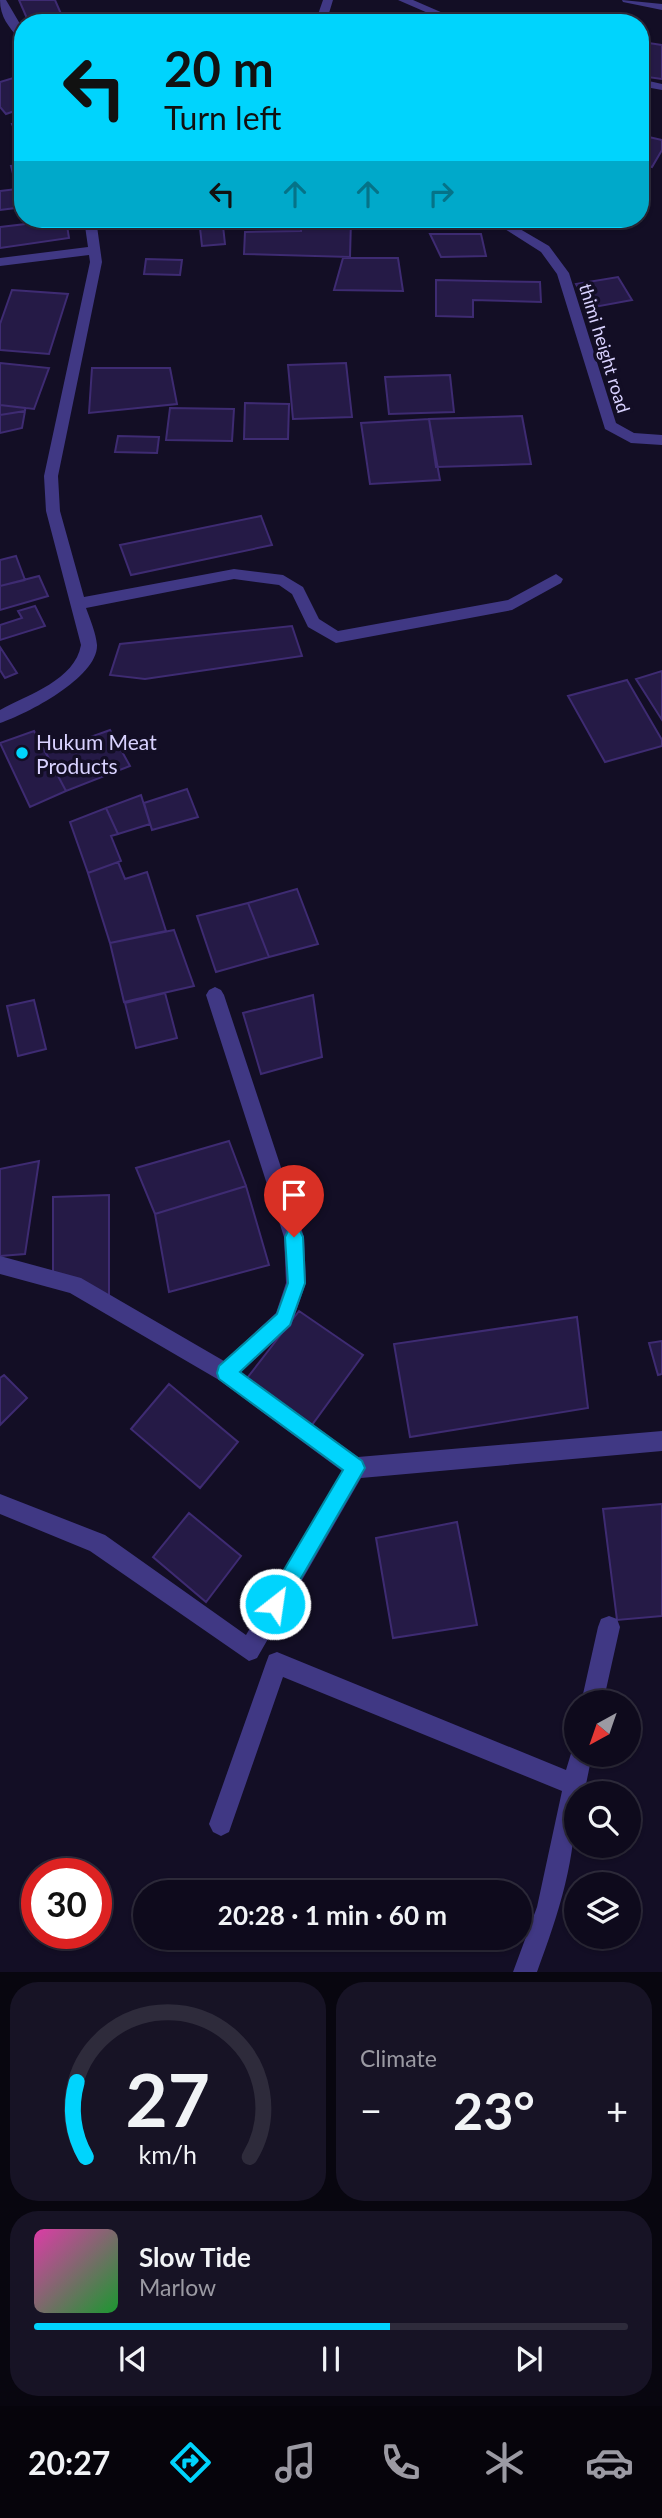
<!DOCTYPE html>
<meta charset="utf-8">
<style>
:root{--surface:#0e0a1c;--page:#171325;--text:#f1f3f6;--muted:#9b9aa3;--line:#2e2b3b;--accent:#00d4fd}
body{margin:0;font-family:Lato,sans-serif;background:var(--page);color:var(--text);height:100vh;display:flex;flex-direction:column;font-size:26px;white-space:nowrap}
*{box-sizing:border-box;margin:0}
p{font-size:23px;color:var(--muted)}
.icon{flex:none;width:38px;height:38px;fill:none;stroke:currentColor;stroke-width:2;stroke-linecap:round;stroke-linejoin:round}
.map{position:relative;height:1972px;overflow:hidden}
.details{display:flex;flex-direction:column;gap:10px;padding:10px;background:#08060f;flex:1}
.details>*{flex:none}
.banner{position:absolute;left:14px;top:14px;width:635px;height:214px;border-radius:28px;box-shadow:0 2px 5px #0004,0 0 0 2px var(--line);background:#00d4fd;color:#111;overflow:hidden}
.needle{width:46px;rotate:220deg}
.controls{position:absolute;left:564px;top:1690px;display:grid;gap:14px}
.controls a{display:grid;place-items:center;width:77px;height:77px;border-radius:50%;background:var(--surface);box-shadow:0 2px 5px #0004,0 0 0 2px var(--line);font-size:35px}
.speed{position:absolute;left:21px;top:1858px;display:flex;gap:14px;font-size:35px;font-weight:700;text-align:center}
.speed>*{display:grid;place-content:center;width:91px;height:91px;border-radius:50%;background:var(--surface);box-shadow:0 2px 5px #0004,0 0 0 2px var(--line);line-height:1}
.speed .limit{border:10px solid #d22;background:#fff;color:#111}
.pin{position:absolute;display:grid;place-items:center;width:60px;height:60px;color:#fff;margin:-72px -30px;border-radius:50% 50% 50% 0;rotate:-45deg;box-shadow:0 0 7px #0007}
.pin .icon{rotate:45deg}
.me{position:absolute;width:77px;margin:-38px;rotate:30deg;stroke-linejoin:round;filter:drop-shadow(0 0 5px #0008)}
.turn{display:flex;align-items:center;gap:24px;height:147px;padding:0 35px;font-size:32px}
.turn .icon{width:91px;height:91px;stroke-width:2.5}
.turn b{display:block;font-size:49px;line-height:60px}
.lanes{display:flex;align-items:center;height:66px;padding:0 35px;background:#0003;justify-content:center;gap:35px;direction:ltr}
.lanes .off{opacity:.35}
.big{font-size:52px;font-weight:700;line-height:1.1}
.details .widget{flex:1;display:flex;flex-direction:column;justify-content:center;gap:10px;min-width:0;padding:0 24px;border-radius:28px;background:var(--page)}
.details .dial{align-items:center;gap:0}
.dial svg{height:182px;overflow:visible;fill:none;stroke:var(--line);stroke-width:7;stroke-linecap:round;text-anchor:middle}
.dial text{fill:var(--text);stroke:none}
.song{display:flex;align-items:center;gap:21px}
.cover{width:84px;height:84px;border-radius:10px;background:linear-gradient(135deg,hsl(320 70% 55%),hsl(130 70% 35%))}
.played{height:7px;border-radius:4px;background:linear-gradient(90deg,var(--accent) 60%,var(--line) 60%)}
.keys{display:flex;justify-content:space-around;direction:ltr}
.heat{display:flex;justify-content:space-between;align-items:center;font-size:38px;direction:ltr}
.details .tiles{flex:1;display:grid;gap:10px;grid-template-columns:1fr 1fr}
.widget:last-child{grid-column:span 2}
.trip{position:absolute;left:133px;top:1880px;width:399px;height:70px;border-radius:35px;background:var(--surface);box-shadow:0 2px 5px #0004,0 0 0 2px var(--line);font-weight:700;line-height:70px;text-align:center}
.menu{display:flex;height:112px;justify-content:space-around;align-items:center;background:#06040b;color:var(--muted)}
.menu .icon{width:49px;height:49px}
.menu .active{color:var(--accent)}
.menu b{font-size:32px;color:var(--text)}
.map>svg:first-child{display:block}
.building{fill:#251a46;stroke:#3e2b72;stroke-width:2}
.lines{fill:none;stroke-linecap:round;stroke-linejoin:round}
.minor{fill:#403884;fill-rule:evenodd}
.route{fill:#00d4fd;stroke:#008aa4;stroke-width:2}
.poi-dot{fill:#00d4fd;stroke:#130e25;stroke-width:2.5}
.labels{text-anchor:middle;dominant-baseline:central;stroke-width:7;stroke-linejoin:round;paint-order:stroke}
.far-street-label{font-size:18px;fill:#d9d2ff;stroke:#130e25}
.poi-label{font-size:21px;fill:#d9d2ff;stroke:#130e25;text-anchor:start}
</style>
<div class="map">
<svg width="662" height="1972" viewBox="0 0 662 1972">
<rect width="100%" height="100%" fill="#130e25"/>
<path class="building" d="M19,0H55L65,23H29Z
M397,13L450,23H391Z
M642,42L662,45V79L640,76Z
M23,75V108L6,114L0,107V82Z
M23,122V147H22L12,124Z
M640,135L662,140V150L652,167L640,164Z
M23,165V189H17L11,166Z
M17,189H23V207L0,210V191Z
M34,219H66L69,238L0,248V227L34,223Z
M351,220L350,257L244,254L245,232L301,231V222Z
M223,226L225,244L202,246L200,228Z
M430,234H481L486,256L441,257Z
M343,258H398L403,291L334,290Z
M146,259L182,260L180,275L144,274Z
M618,277L632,300L589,308L576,284Z
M436,280L540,282L541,302L473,300V317L436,316Z
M12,290L68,294L49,354L0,350V324Z
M0,363L49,368L34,409L0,405Z
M346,363L352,417L293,419L288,365Z
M92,368H170L177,404L89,413Z
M450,375L454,412L389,414L385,377Z
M245,403L289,404L288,439H244Z
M0,405L25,408V411L0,415Z
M170,408L234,409L232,441L166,440Z
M25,411L22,428L0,433V415Z
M522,416L531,464L436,467L429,419Z
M429,419L440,480L370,484L361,423Z
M118,436L159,437L157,453L115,452Z
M261,516L272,545L131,575L120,545Z
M16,556L25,580L0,586V560Z
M39,576L48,596L0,610V586Z
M35,606L45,626L0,640V625L22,618L18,611Z
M292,626L302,656L145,679L110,675L120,644Z
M0,647L17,673L5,678L0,670Z
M662,671V720L636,679Z
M627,680L662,740V746L605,762L568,696Z
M110,730L130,766L66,791L46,753Z
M34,731L66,791L30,807L0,743Z
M187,789L198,817L152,830L144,803Z
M141,795L150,824L118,834L106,808Z
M106,808L118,834L111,836L121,861L88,873L70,822Z
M118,862L125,879L147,872L166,931L110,943L88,873Z
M297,889L318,944L269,957L248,903Z
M248,903L269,957L216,972L197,916Z
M174,930L194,986L124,1002L110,943Z
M165,993L177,1038L136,1048L125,1003Z
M313,995L322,1057L261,1074L243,1013Z
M34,1000L46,1049L18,1056L7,1006Z
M229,1141L246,1186L155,1214L136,1168Z
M39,1161L25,1254L0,1256V1169Z
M246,1186L269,1265L169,1292L155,1214Z
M109,1195V1296L53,1275V1197Z
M299,1311L363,1355L309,1429L244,1382Z
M577,1317L588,1408L410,1437L394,1344Z
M662,1341V1374L658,1375L649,1343Z
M4,1375L27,1398L0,1425V1378Z
M169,1384L238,1442L200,1488L131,1429Z
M662,1504V1616L617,1620L603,1509Z
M189,1513L241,1556L206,1602L153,1557Z
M457,1522L477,1625L393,1638L376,1538Z"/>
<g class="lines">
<path class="minor" d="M0,0H6L23,29V40L19,39C9,27 0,17 0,0Z
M323,0H333L326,23H315Z
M398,0H413L466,23H451Z
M622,0L662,4V10L623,2Z
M640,79L662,84V90L640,86Z
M84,219H96L102,262L58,476L60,511L84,597L234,569L283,575L303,587L319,619L338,631L508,600L556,574L563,579L561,583L512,610L336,643L308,627L292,594L279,585L234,579L86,608C90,619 96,633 97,645C98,677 27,714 0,723V710C29,694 75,680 81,645L46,511L44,476L90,262L89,255L0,266V258L88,247Z
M489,219H503L549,246L569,273L616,423L634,433L662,435V445L631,443L605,429L557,274L541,252Z
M215,987L221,990L224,995L304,1237L306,1283L291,1326L241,1372L358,1457L662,1431V1451L361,1478L257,1658L249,1661L90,1551L0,1514V1494L105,1535L246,1635L342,1471L219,1380L70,1293L0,1274V1256L81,1278L224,1361L276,1313L286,1283L284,1237L206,995L209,990Z
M609,1616L617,1619L620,1627L603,1703H581L598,1627L601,1619Z
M277,1652L566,1770L573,1747L576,1746V1755H592L584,1794H576C576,1860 560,1910 537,1972H513L537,1907L562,1791L283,1677L229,1832L221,1836L213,1832L209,1824L266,1663L269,1655Z"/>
</g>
<path class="route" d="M294,1228L300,1231L303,1237L305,1283L290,1325L240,1372L362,1461L365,1468L282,1611L275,1614L268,1611L265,1604L268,1597L343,1470L219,1379L217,1373L219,1366L277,1314L288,1283L285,1237L288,1231Z"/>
<circle class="poi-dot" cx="22" cy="753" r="7"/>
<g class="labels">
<g class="far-street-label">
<text transform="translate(605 348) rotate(73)">thimi height road</text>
</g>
<g class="poi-label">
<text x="36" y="741">Hukum Meat<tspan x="36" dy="24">Products</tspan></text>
</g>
</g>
</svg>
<div class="controls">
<a><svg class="needle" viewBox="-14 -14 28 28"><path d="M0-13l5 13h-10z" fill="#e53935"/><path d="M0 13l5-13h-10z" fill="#9b9aa3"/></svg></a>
<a><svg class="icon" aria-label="search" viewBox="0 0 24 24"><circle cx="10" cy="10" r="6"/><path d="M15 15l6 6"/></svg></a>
<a><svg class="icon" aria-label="layers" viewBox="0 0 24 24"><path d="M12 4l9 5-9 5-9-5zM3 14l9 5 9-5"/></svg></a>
</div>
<div class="speed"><div class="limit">30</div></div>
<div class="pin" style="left:294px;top:1237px;background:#d93025"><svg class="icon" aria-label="arrive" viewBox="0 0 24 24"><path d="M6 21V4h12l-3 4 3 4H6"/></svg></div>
<svg class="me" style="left:275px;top:1604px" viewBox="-20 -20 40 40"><circle r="17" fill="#00d4fd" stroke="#fff" stroke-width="3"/><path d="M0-11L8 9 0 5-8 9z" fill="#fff"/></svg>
<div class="trip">20:28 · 1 min · 60 m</div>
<div class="banner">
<div class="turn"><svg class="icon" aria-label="left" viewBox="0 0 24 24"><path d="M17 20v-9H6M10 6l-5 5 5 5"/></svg><div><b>20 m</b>Turn left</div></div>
<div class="lanes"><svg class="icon" aria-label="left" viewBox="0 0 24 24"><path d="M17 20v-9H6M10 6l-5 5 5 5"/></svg><svg class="icon off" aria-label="ahead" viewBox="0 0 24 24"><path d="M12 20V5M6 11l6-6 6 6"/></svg><svg class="icon off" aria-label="ahead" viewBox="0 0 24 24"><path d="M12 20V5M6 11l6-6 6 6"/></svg><svg class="icon off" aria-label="right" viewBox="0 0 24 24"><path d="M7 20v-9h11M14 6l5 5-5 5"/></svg></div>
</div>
</div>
<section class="details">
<div class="tiles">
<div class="widget dial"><svg viewBox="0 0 100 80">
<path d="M14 69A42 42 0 1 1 86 69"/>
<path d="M14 69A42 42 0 0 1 10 36" stroke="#00d4fd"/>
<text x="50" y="56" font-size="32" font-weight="700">27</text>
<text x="50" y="72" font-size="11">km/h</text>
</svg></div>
<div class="widget"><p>Climate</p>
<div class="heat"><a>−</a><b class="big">23°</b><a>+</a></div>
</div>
<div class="widget">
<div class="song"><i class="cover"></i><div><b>Slow Tide</b><p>Marlow</p></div></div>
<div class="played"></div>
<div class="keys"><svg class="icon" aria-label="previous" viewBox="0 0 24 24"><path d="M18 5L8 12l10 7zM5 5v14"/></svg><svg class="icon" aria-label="pause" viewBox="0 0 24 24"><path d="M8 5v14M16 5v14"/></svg><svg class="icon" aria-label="next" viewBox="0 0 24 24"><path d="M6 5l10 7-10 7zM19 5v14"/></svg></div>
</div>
</div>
</section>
<nav class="menu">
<b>20:27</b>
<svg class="icon active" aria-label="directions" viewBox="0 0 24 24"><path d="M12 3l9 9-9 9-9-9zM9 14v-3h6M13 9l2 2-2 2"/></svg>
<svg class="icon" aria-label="music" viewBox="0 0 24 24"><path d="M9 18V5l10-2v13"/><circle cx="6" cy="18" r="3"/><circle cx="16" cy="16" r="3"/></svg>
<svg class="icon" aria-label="phone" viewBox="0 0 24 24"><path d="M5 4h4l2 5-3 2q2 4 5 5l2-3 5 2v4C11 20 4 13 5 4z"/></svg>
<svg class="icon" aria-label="climate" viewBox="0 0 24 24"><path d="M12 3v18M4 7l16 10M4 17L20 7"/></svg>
<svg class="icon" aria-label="car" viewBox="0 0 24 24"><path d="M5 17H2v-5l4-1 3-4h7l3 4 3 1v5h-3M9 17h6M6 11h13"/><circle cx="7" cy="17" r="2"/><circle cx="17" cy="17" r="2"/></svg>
</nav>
